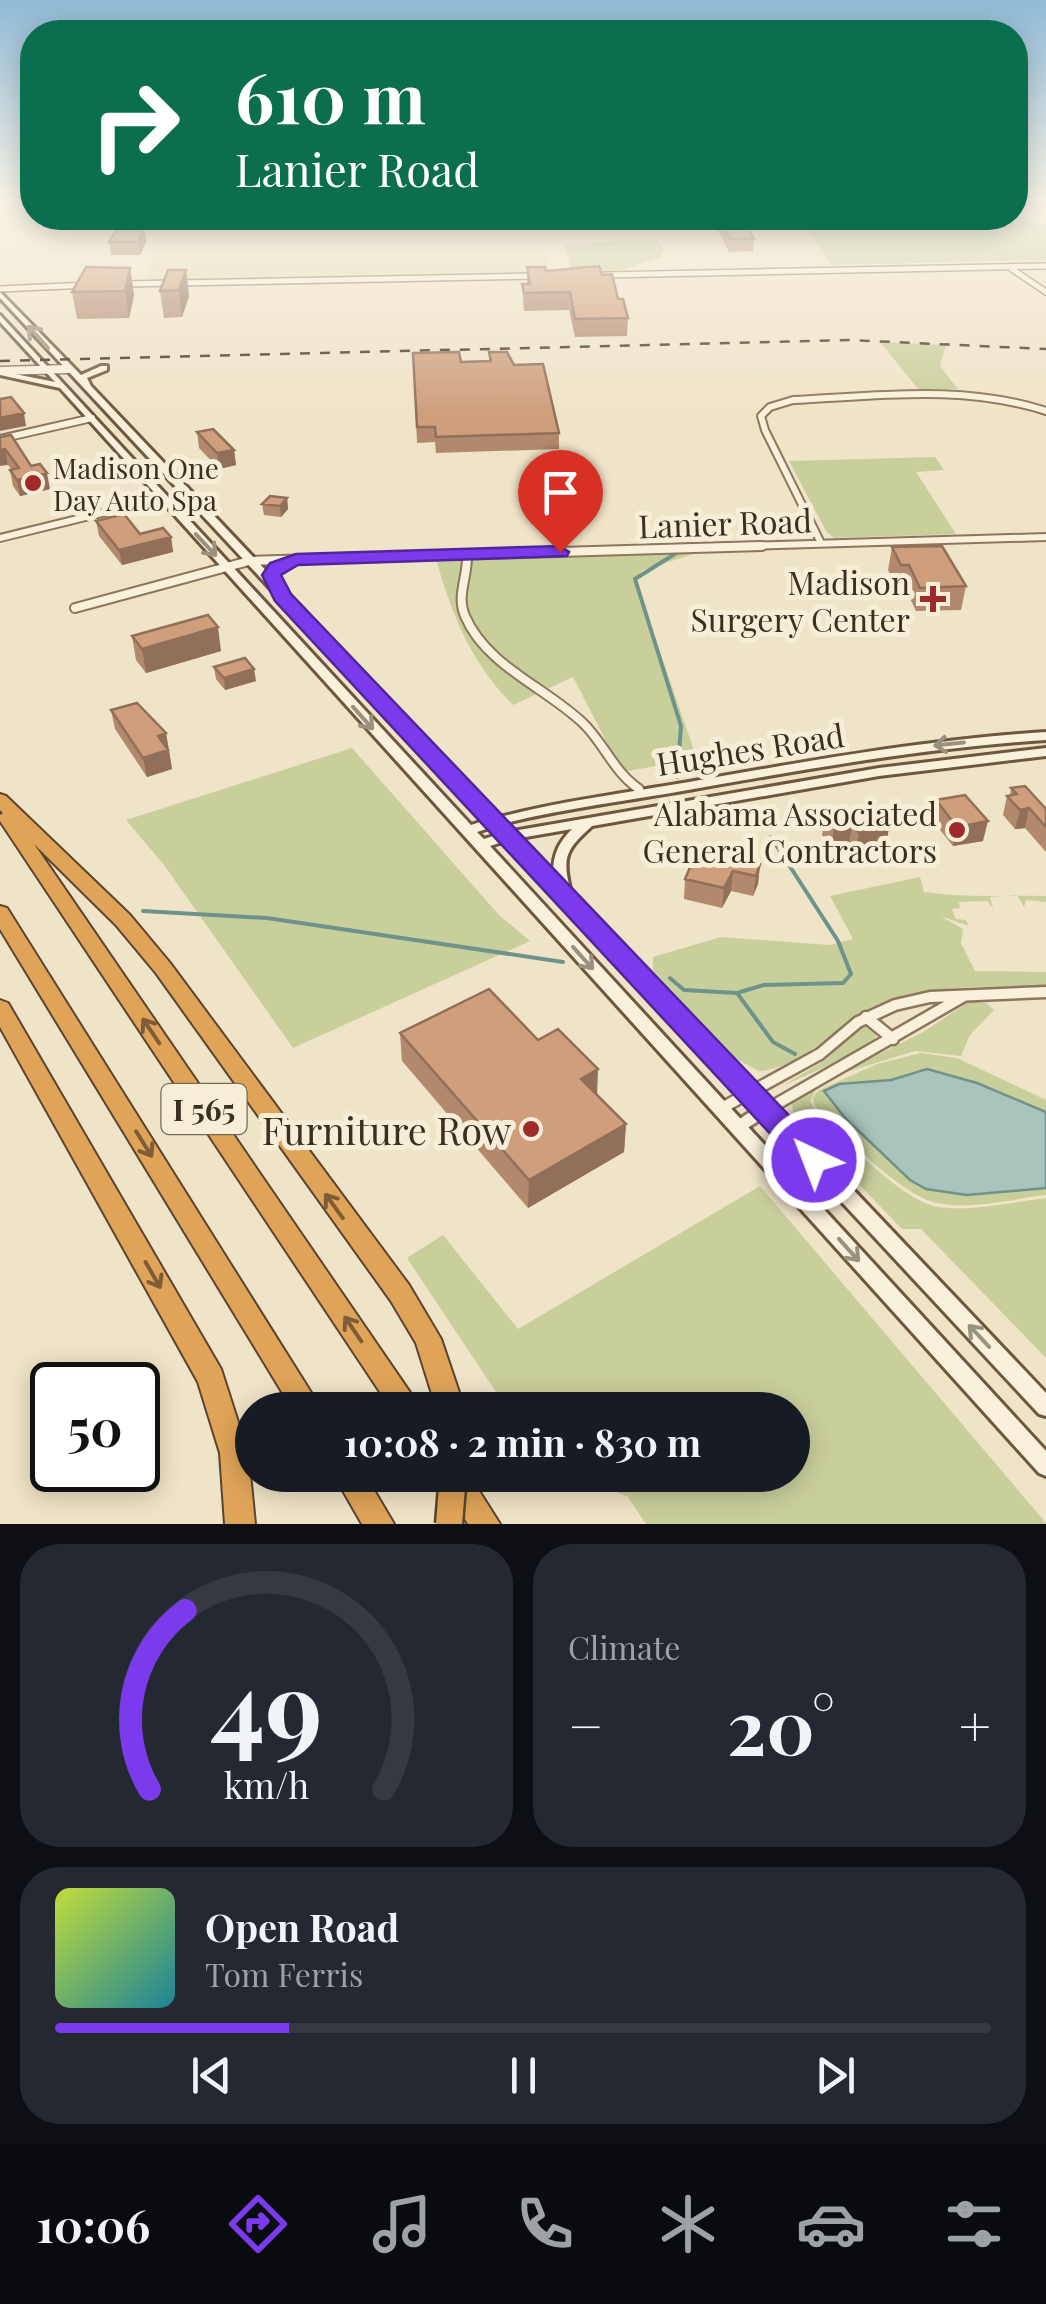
<!DOCTYPE html>
<meta charset="utf-8">
<style>
:root{--surface:#171b24;--page:#242831;--text:#f1f3f6;--muted:#9ea1a6;--line:#363941;--accent:#7c3aed}
body{margin:0;font-family:"Playfair Display",serif;background:var(--page);color:var(--text);height:100vh;display:flex;flex-direction:column;font-size:38px;white-space:nowrap}
*{box-sizing:border-box;margin:0}
p{font-size:32px;color:var(--muted)}
.icon{flex:none;width:55px;height:55px;fill:none;stroke:currentColor;stroke-width:2;stroke-linecap:round;stroke-linejoin:round}
.map{position:relative;height:1524px;overflow:hidden}
.side{display:flex;flex-direction:column;gap:20px;padding:20px;background:#0d0f14;flex:1}
.side>*{flex:none}
.top-card{position:absolute;left:20px;top:20px;width:1008px;height:210px;border-radius:40px;box-shadow:0 5px 25px #0003;background:#0b6e4f;color:#fff;overflow:hidden}
.speed{position:absolute;left:30px;top:1362px;display:flex;gap:20px;font-size:50px;font-weight:700;text-align:center}
.speed>*{display:grid;place-content:center;width:130px;height:130px;border-radius:50%;background:var(--surface);box-shadow:0 5px 25px #0003;line-height:1}
.speed .limit{border:5px solid #111;border-radius:15px;background:#fff;color:#111}
.pin{position:absolute;display:grid;place-items:center;width:85px;height:85px;color:#fff;margin:-102px -42px;border-radius:50% 50% 50% 0;rotate:-45deg;box-shadow:0 0 10px #0007}
.pin .icon{rotate:45deg}
.me{position:absolute;width:110px;margin:-55px;rotate:317deg;stroke-linejoin:round;filter:drop-shadow(0 0 8px #0008)}
.turn{display:flex;align-items:center;gap:35px;height:210px;padding:0 50px;font-size:45px}
.turn .icon{width:130px;height:130px;stroke-width:2.5}
.turn b{display:block;font-size:70px;line-height:85px}
.big{font-size:75px;font-weight:700;line-height:1.1}
.side .widget{flex:1;display:flex;flex-direction:column;justify-content:center;gap:15px;min-width:0;padding:0 35px;border-radius:40px;background:var(--page)}
.side .dial{align-items:center;gap:0}
.dial svg{height:260px;overflow:visible;fill:none;stroke:var(--line);stroke-width:7;stroke-linecap:round;text-anchor:middle}
.dial text{fill:var(--text);stroke:none}
.song{display:flex;align-items:center;gap:30px}
.cover{width:120px;height:120px;border-radius:15px;background:linear-gradient(135deg,hsl(70 70% 55%),hsl(190 70% 35%))}
.played{height:10px;border-radius:5px;background:linear-gradient(90deg,var(--accent) 25%,var(--line) 25%)}
.keys{display:flex;justify-content:space-around;direction:ltr}
.heat{display:flex;justify-content:space-between;align-items:center;font-size:55px;direction:ltr}
.side .tiles{flex:1;display:grid;gap:20px;grid-template-columns:1fr 1fr}
.widget:last-child{grid-column:span 2}
.trip{position:absolute;left:235px;top:1392px;width:575px;height:100px;border-radius:50px;background:var(--surface);box-shadow:0 5px 25px #0003;font-weight:700;line-height:100px;text-align:center}
.dock{display:flex;height:160px;justify-content:space-around;align-items:center;background:#090b0e;color:var(--muted)}
.dock .icon{width:70px;height:70px}
.dock .current{color:var(--accent)}
.dock b{font-size:45px;color:var(--text)}
.map>svg:first-child{display:block}
.farmland{fill:#e6deb5}
.green{fill:#c9cf9b}
.water{fill:#a9c4bc;stroke:#6f938a;stroke-width:2.5}
.lines{fill:none;stroke-linecap:round;stroke-linejoin:round}
.stream{stroke:#6f938a;stroke-width:4}
.minor-far4-casing{stroke:#8d765c;stroke-width:8}
.minor-far3-casing{stroke:#8d765c;stroke-width:10}
.minor-far2-casing{stroke:#8d765c;stroke-width:12}
.minor-far1-casing{stroke:#8d765c;stroke-width:15}
.minor-casing{stroke:#8d765c;stroke-width:18}
.tertiary-far1-casing{stroke:#8d765c;stroke-width:9}
.tertiary-casing{stroke:#8d765c;stroke-width:11}
.secondary-casing{stroke:#6f573f;stroke-width:6}
.motorway-casing{stroke:#5b4430;stroke-width:4}
.minor-far4{stroke:#faf1dc;stroke-width:5}
.minor-far3{stroke:#faf1dc;stroke-width:6}
.minor-far2{stroke:#faf1dc;stroke-width:8}
.minor-far1{stroke:#faf1dc;stroke-width:10}
.minor{stroke:#faf1dc;stroke-width:12}
.tertiary-far1{stroke:#faf1dc;stroke-width:6}
.tertiary{stroke:#faf1dc;stroke-width:8}
.secondary{fill:#faf1dc;fill-rule:evenodd}
.motorway{fill:#e0a458;fill-rule:evenodd}
.rail{stroke:#3d2e20;stroke-width:2.5;stroke-dasharray:10 10;stroke-linecap:butt}
.motorway-bridge-casing{stroke:#5b4430;stroke-width:31;stroke-linecap:butt}
.motorway-bridge{stroke:#e0a458;stroke-width:26}
.wall{fill:#b2896c}
.shaded-wall{fill:#916f58}
.building{fill:#cf9f7d;stroke:#916f58;stroke-width:2.5}
.oneway{stroke:#9c907e}
.oneway2{stroke:#7e5d36}
.route{fill:#7c3aed;stroke:#51269a;stroke-width:2.5}
.poi-dot{fill:#9e2a2b;stroke:#f7eed8;stroke-width:4}
.labels{text-anchor:middle;dominant-baseline:central;stroke-width:10;stroke-linejoin:round;paint-order:stroke}
.far-poi-label{font-size:28px;fill:#3d2e20;stroke:#f7eed8;text-anchor:start}
.shield{fill:#f7eed8;stroke:#756857;stroke-width:2.5}
.shield-label{font-size:30px;font-weight:bold;fill:#3d2e20}
.street-label{font-size:32px;fill:#3d2e20;stroke:#f7eed8}
.poi-label{font-size:32px;fill:#3d2e20;stroke:#f7eed8;text-anchor:end}
.near-poi-label{font-size:38px;fill:#3d2e20;stroke:#f7eed8;text-anchor:end}
</style>
<div class="map">
<svg width="1046" height="1524" viewBox="0 0 1046 1524">
<rect width="100%" height="100%" fill="#f0e4c8"/>
<path class="farmland" d="M170,218H536L551,272L145,281Z"/>
<path class="green" d="M1031,217L1046,226V260L832,265L802,221Z
M656,239L664,249L660,258L622,270H571L565,244Z
M880,342L946,345L940,366L958,389L919,390Z
M935,457L944,470L916,472L956,534L834,538L826,531L789,461Z
M700,552L643,570L635,579L697,759L622,772L573,677L513,705C471,663 452,615 436,559Z
M352,748L499,915L530,941L293,1048L164,865L126,820Z
M920,877L924,892C964,898 1005,895 1046,896V902L1026,900L1024,907L1017,895L990,897L993,908L987,901L959,902L960,908L952,909L956,919L966,920L969,926L940,916L963,929L961,943L975,971L1046,972V986C993,988 936,983 886,1002C846,1018 800,1070 759,1071L736,1059L653,970V957L721,937L830,945L853,939L830,896Z
M970,1001L986,1003L994,1010L970,1035L961,1056L915,1051L837,1075L923,1032Z
M870,1026L878,1032L875,1038L841,1060L782,1086L827,1059L858,1027Z
M921,1053L957,1058L1046,1100V1195C1012,1199 970,1210 937,1203C901,1195 840,1133 815,1106L813,1097L819,1090L877,1064Z
M819,1084L810,1101L817,1113C846,1139 900,1200 938,1207C972,1212 1012,1202 1046,1198V1358L921,1229H902L794,1117L791,1099Z
M760,1186L1046,1523V1524H646L628,1497L579,1475H792V1410H508L407,1258L443,1235L518,1329Z"/>
<path class="water" d="M927,1069L977,1083L1046,1112V1188L967,1195L926,1189L910,1180L845,1118L824,1091L839,1084L891,1080Z"/>
<g class="lines">
<path class="stream" d="M677,777L681,726L635,579L678,552
M685,813L741,812L759,820
M143,911L267,918L563,962
M670,978L684,990L737,993L773,1042L795,1054
M737,993L764,985L843,983L851,974L838,941L771,837"/>
<defs>
<path id="minor-far4" d="M1012,269L1046,292
M604,275L1046,266
M124,284L538,276
M0,289L88,285"/>
<path id="minor-far3" d="M0,439L92,418
M0,538L163,498
M821,543L765,430L761,416L770,407L793,400C879,396 963,384 1046,411
M679,548L1046,537"/>
<path id="minor-far2" d="M467,555C468,576 456,596 465,616C487,667 546,687 584,724C605,745 614,772 639,789
M75,608L249,561L762,546"/>
<path id="minor-far1" d="M866,1017L893,1039
M720,1109L820,1054L858,1022L895,1005L930,997L1046,992
M754,1117L964,996"/>
<path id="minor" d="M738,1127L758,1114"/>
<path id="tertiary-far1" d="M1043,200L1046,203"/>
<path id="tertiary" d="M0,371L68,369"/>
<path id="secondary" d="M0,292L81,375L101,366H107V370L87,378L91,386L500,817C562,801 625,793 689,782C807,761 925,740 1046,732V740C925,748 807,769 688,790C627,801 566,808 506,823L513,831L879,768L1046,748V756L879,776L592,826C567,849 561,856 571,892L1046,1393V1416L1039,1414L506,841L490,846L1046,1451V1476L1039,1473L60,388L0,375V371L55,382L0,322V315L471,825L486,820L0,298ZM493,827L499,834L484,839L477,832ZM572,829C559,842 553,854 553,873L520,838Z"/>
<path id="motorway" d="M0,794L6,796L130,915L170,963L409,1285L441,1339L465,1410H437L416,1343L391,1301L156,973L116,925L34,844L422,1410H392L0,821V815L3,813L0,810Z
M0,906L7,908L322,1410H293L0,929Z
M0,1000L8,1003L221,1369L248,1453L255,1524H225L220,1453L198,1382L0,1027Z
M334,1475H365L394,1524H362Z
M438,1475H469L500,1524H468Z"/>
</defs>
<use href="#minor-far4" class="minor-far4-casing"/>
<use href="#minor-far3" class="minor-far3-casing"/>
<use href="#minor-far2" class="minor-far2-casing"/>
<use href="#minor-far1" class="minor-far1-casing"/>
<use href="#minor" class="minor-casing"/>
<use href="#tertiary-far1" class="tertiary-far1-casing"/>
<use href="#tertiary" class="tertiary-casing"/>
<use href="#secondary" class="secondary-casing"/>
<use href="#motorway" class="motorway-casing"/>
<use href="#minor-far4" class="minor-far4"/>
<use href="#minor-far3" class="minor-far3"/>
<use href="#minor-far2" class="minor-far2"/>
<use href="#minor-far1" class="minor-far1"/>
<use href="#minor" class="minor"/>
<use href="#tertiary-far1" class="tertiary-far1"/>
<use href="#tertiary" class="tertiary"/>
<use href="#secondary" class="secondary"/>
<use href="#motorway" class="motorway"/>
<path class="rail" d="M0,361L849,340L1046,349"/>
<defs>
<path id="motorway-bridge" d="M449,1524L453,1475"/>
</defs>
<use href="#motorway-bridge" class="motorway-bridge-casing"/>
<use href="#motorway-bridge" class="motorway-bridge"/>
</g>
<path class="wall" d="M617,218H694L618,219Z
M711,218H742L754,239L753,251L729,252Z
M144,229L146,242L140,255H111L109,242Z
M527,267L546,271L602,275L618,299L628,318L627,336L575,337L569,310L524,311L522,284H527Z
M130,268L134,295L129,318L77,319L72,292Z
M186,270L189,296L182,317L164,318L160,291Z
M489,352L514,365L559,433V449L436,453L435,442L417,443L413,353L461,362L489,361Z
M197,432L234,450L236,465L219,469L199,448Z
M0,437L31,466L50,489L20,496L13,486L10,470H12L8,465Z
M287,498L288,509L281,517L264,515L262,504Z
M96,521L140,534L171,537L173,552L122,565L99,536Z
M892,547L966,586L961,610L916,611L905,588H897L888,570Z
M132,636L221,651L146,673L136,660Z
M214,667L256,681L225,690L216,679Z
M111,710L166,733L172,769L147,777L115,729Z
M1011,788L1046,809V852L1025,828L1015,829L1003,815L1007,796L1010,795Z
M936,800L983,841L953,846L932,820Z
M825,816L890,820L887,840L873,842L872,850L855,853L849,844L831,848L822,835Z
M760,864L758,884L753,896L731,891L722,908L684,899L685,879Z
M400,1033L538,1040L626,1124L624,1152L528,1208L402,1061Z"/>
<path class="shaded-wall" d="M144,229L146,242L140,255L138,242Z
M130,268L134,295L129,318L125,291Z
M186,270L189,296L182,317L179,290Z
M24,413L26,426L0,431V418Z
M5,449L8,465L0,466V450Z
M234,450L236,465L219,469L217,453Z
M47,473L50,489L20,496L17,480Z
M287,498L288,509L281,517L280,506Z
M171,537L173,552L122,565L119,550Z
M218,627L221,651L146,673L142,649Z
M254,669L256,681L225,690L224,678Z
M166,733L172,769L147,777L143,758L158,736Z
M1029,808L1025,828L1015,829L1020,810Z
M890,820L887,840L873,842L872,850L855,853L859,833L870,824Z
M988,821L983,841L953,846L957,827Z
M852,825L849,844L831,848L834,828Z
M760,864L758,884L753,896L756,876Z
M733,871L731,891L722,908L724,888Z
M598,1069L597,1097L581,1079Z
M626,1124L624,1152L528,1208L529,1180Z"/>
<path class="building" d="M718,218H742L754,239H730Z
M144,229L138,242H109L116,230Z
M599,266L602,275L612,274L618,299H623L628,318L575,319L570,292L524,293L522,284H530L527,267H545L546,271Z
M86,267L130,268L125,291L72,292Z
M168,270H186L179,290L160,291Z
M459,352L461,362L491,361L489,352H507L514,365L543,364L559,433L436,437L435,427H417L413,353Z
M11,397L24,413L0,418V399Z
M213,429L234,450L217,453L197,432Z
M11,435L31,466L40,464L47,473L17,480L10,470L19,468L5,449L0,450V437Z
M270,496L287,498L280,506L262,504Z
M124,514L140,534L163,528L171,537L119,550L96,521Z
M942,546L966,586L920,588L909,565H901L892,547Z
M208,615L218,627L142,649L132,636Z
M245,658L254,669L224,678L214,667Z
M137,703L166,733L158,736L168,750L143,758L111,710Z
M1025,786L1046,809V827L1029,808L1020,810L1007,796L1017,794L1011,788Z
M965,795L988,821L957,827L936,800Z
M879,806L890,820L870,824L875,830L859,833L852,825L834,828L825,816Z
M699,846L760,864L756,876L733,871L724,888L685,879Z
M489,989L538,1040L558,1029L598,1069L581,1079L626,1124L529,1180L400,1033Z"/>
<defs><path id="oneway-shaft" d="M-6 0H5M1.5-3L5.5 0L1.5 3" fill="none" stroke-width="1.6" stroke-linecap="round" stroke-linejoin="round" transform="scale(2.5)"/></defs>
<g class="oneway">
<use href="#oneway-shaft" transform="translate(38 337) rotate(-132)"/>
<use href="#oneway-shaft" transform="translate(206 545) rotate(47)"/>
<use href="#oneway-shaft" transform="translate(363 718) rotate(48)"/>
<use href="#oneway-shaft" transform="translate(949 744) rotate(174)"/>
<use href="#oneway-shaft" transform="translate(583 958) rotate(48)"/>
<use href="#oneway-shaft" transform="translate(849 1250) rotate(48)"/>
<use href="#oneway-shaft" transform="translate(979 1336) rotate(-133)"/>
</g>
<g class="oneway2">
<use href="#oneway-shaft" transform="translate(151 1031) rotate(-124)"/>
<use href="#oneway-shaft" transform="translate(144 1144) rotate(58)"/>
<use href="#oneway-shaft" transform="translate(334 1206) rotate(-126)"/>
<use href="#oneway-shaft" transform="translate(153 1275) rotate(60)"/>
<use href="#oneway-shaft" transform="translate(353 1329) rotate(-124)"/>
</g>
<linearGradient id="sky" x2="0" y2="1"><stop stop-color="#8fbad6"/><stop offset="0.48" stop-color="#f8f3e6"/><stop offset="1" stop-color="#f8f3e6" stop-opacity="0"/></linearGradient>
<rect width="1046" height="413" fill="url(#sky)"/>
<path class="route" d="M560,546L569,552L567,556L298,565L281,575L291,594L824,1152L829,1160L824,1169L814,1173L803,1169L275,601L262,575L270,563L296,554Z"/>
<g class="poi-dot">
<circle cx="33" cy="483" r="10"/>
<path d="M928 584h10v10h10v10h-10v10h-10v-10h-10v-10h10z"/>
<circle cx="957" cy="830" r="10"/>
<circle cx="531" cy="1129" r="10"/>
</g>
<g class="labels">
<g class="far-poi-label">
<text x="53" y="467">Madison One<tspan x="53" dy="32">Day Auto Spa</tspan></text>
</g>
<rect class="shield" x="161.5" y="1084" width="85" height="50" rx="8"/>
<g class="shield-label">
<text x="204" y="1109">I 565</text>
</g>
<g class="street-label">
<text transform="translate(725 522) rotate(-2)">Lanier Road</text>
<text transform="translate(750 748) rotate(-9)">Hughes Road</text>
</g>
<g class="poi-label">
<text x="910" y="581">Madison<tspan x="910" dy="37">Surgery Center</tspan></text>
<text x="937" y="812">Alabama Associated<tspan x="937" dy="37">General Contractors</tspan></text>
</g>
<g class="near-poi-label">
<text x="511" y="1129">Furniture Row</text>
</g>
</g>
</svg>
<div class="speed"><div class="limit">50</div></div>
<div class="pin" style="left:560px;top:552px;background:#d93025"><svg class="icon" aria-label="arrive" viewBox="0 0 24 24"><path d="M6 21V4h12l-3 4 3 4H6"/></svg></div>
<svg class="me" style="left:814px;top:1160px" viewBox="-20 -20 40 40"><circle r="17" fill="#7c3aed" stroke="#fff" stroke-width="3"/><path d="M0-11L8 9 0 5-8 9z" fill="#fff"/></svg>
<div class="trip">10:08 · 2 min · 830 m</div>
<div class="top-card">
<div class="turn"><svg class="icon" aria-label="right" viewBox="0 0 24 24"><path d="M7 20v-9h11M14 6l5 5-5 5"/></svg><div><b>610 m</b>Lanier Road</div></div>
</div>
</div>
<section class="side">
<div class="tiles">
<div class="widget dial"><svg viewBox="0 0 100 80">
<path d="M14 69A42 42 0 1 1 86 69"/>
<path d="M14 69A42 42 0 0 1 25 14" stroke="#7c3aed"/>
<text x="50" y="56" font-size="32" font-weight="700">49</text>
<text x="50" y="72" font-size="11">km/h</text>
</svg></div>
<div class="widget"><p>Climate</p>
<div class="heat"><a>−</a><b class="big">20°</b><a>+</a></div>
</div>
<div class="widget">
<div class="song"><i class="cover"></i><div><b>Open Road</b><p>Tom Ferris</p></div></div>
<div class="played"></div>
<div class="keys"><svg class="icon" aria-label="previous" viewBox="0 0 24 24"><path d="M18 5L8 12l10 7zM5 5v14"/></svg><svg class="icon" aria-label="pause" viewBox="0 0 24 24"><path d="M8 5v14M16 5v14"/></svg><svg class="icon" aria-label="next" viewBox="0 0 24 24"><path d="M6 5l10 7-10 7zM19 5v14"/></svg></div>
</div>
</div>
</section>
<nav class="dock">
<b>10:06</b>
<svg class="icon current" aria-label="directions" viewBox="0 0 24 24"><path d="M12 3l9 9-9 9-9-9zM9 14v-3h6M13 9l2 2-2 2"/></svg>
<svg class="icon" aria-label="music" viewBox="0 0 24 24"><path d="M9 18V5l10-2v13"/><circle cx="6" cy="18" r="3"/><circle cx="16" cy="16" r="3"/></svg>
<svg class="icon" aria-label="phone" viewBox="0 0 24 24"><path d="M5 4h4l2 5-3 2q2 4 5 5l2-3 5 2v4C11 20 4 13 5 4z"/></svg>
<svg class="icon" aria-label="climate" viewBox="0 0 24 24"><path d="M12 3v18M4 7l16 10M4 17L20 7"/></svg>
<svg class="icon" aria-label="car" viewBox="0 0 24 24"><path d="M5 17H2v-5l4-1 3-4h7l3 4 3 1v5h-3M9 17h6M6 11h13"/><circle cx="7" cy="17" r="2"/><circle cx="17" cy="17" r="2"/></svg>
<svg class="icon" aria-label="filters" viewBox="0 0 24 24"><path d="M4 7h16M4 17h16"/><circle cx="9" cy="7" r="2"/><circle cx="15" cy="17" r="2"/></svg>
</nav>
